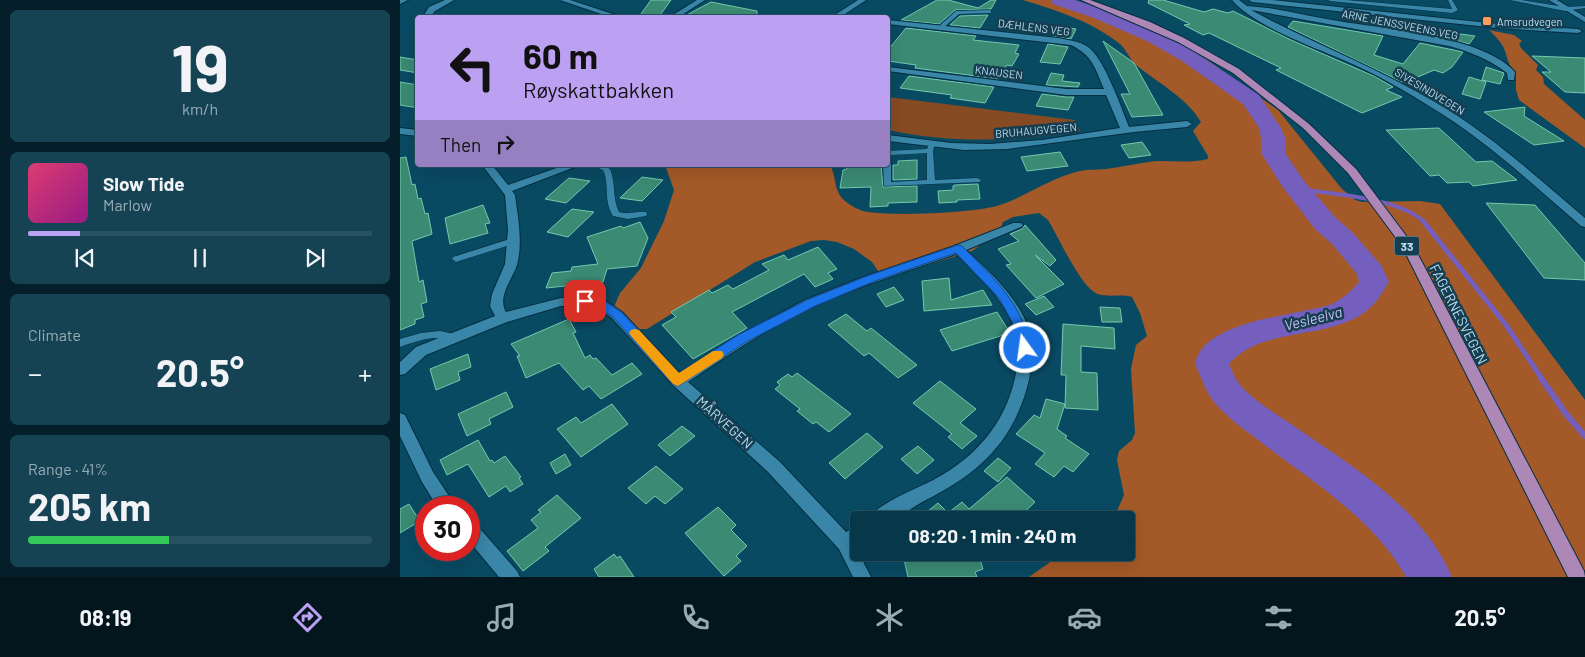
<!DOCTYPE html>
<meta charset="utf-8">
<style>
:root{--surface:#07384a;--page:#154354;--text:#f1f3f6;--muted:#98acb5;--line:#285262;--accent:#bca0f2}
body{margin:0;font-family:Barlow,sans-serif;background:var(--page);color:var(--text);height:100vh;display:flex;flex-direction:column;font-size:19px;white-space:nowrap}
*{box-sizing:border-box;margin:0}
p{font-size:16px;color:var(--muted)}
.icon{flex:none;width:28px;height:28px;fill:none;stroke:currentColor;stroke-width:2;stroke-linecap:round;stroke-linejoin:round}
.map{position:relative;flex:1;overflow:hidden}
.sheet{display:flex;flex-direction:column;gap:10px;padding:10px;background:#041f29;width:400px}
.sheet>*{flex:none}
.banner{position:absolute;left:15px;top:15px;width:475px;height:152px;border-radius:5px;box-shadow:0 5px 20px #0002,0 0 0 1px var(--line);background:#bca0f2;color:#111;overflow:hidden}
.speed{position:absolute;left:15px;top:496px;display:flex;gap:10px;font-size:25px;font-weight:700;text-align:center}
.speed>*{display:grid;place-content:center;width:65px;height:65px;border-radius:50%;background:var(--surface);box-shadow:0 5px 20px #0002,0 0 0 1px var(--line);line-height:1}
.speed .limit{border:8px solid #d22;background:#fff;color:#111}
.pin{position:absolute;display:grid;place-items:center;width:42px;height:42px;color:#fff;margin:-21px;border-radius:10px;box-shadow:0 2px 8px #0006}
.me{position:absolute;width:55px;margin:-28px;rotate:346deg;stroke-linejoin:round;filter:drop-shadow(0 0 4px #0008)}
.turn{display:flex;align-items:center;gap:18px;height:105px;padding:0 25px;font-size:22px}
.turn .icon{width:65px;height:65px;stroke-width:2.5}
.turn b{display:block;font-size:35px;line-height:42px}
.then{display:flex;align-items:center;height:48px;padding:0 25px;background:#0003;gap:10px;font-size:19px}
.big{font-size:38px;font-weight:700;line-height:1.1}
.sheet .tile{flex:1;display:flex;flex-direction:column;justify-content:center;gap:8px;min-width:0;padding:0 18px;border-radius:8px;background:var(--page)}
.sheet .dial{align-items:center;gap:0}
.dial b{font-size:65px;line-height:1}
.song{display:flex;align-items:center;gap:15px}
.cover{width:60px;height:60px;border-radius:8px;background:linear-gradient(135deg,hsl(340 70% 55%),hsl(310 70% 35%))}
.played{height:5px;border-radius:2px;background:linear-gradient(90deg,var(--accent) 15%,var(--line) 15%)}
.keys{display:flex;justify-content:space-around;direction:ltr}
.heat{display:flex;justify-content:space-between;align-items:center;font-size:28px;direction:ltr}
.charge{height:8px;border-radius:4px;background:linear-gradient(90deg,#34c759 41%,var(--line) 0)}
.trip{position:absolute;left:450px;top:511px;width:285px;height:50px;border-radius:5px;background:var(--surface);box-shadow:0 5px 20px #0002,0 0 0 1px var(--line);font-weight:700;line-height:50px;text-align:center}
.dock{display:flex;height:80px;justify-content:space-around;align-items:center;background:#03161e;color:var(--muted)}
.dock .icon{width:35px;height:35px}
.dock .on{color:var(--accent)}
.dock b{font-size:22px;color:var(--text)}
main{display:flex;flex:1;min-height:0}
.map>svg:first-child{display:block}
.green{fill:#874b23}
.forest{fill:#a45a28}
.lines{fill:none;stroke-linecap:round;stroke-linejoin:round}
.stream-far2{stroke:#745ebe;stroke-width:4}
.stream-far1{stroke:#745ebe;stroke-width:5}
.stream{stroke:#745ebe;stroke-width:6}
.river{fill:#745ebe;fill-rule:evenodd}
.building{fill:#3b8b74;stroke:#74c9ae}
.service-casing{stroke:#032e40;stroke-width:1}
.minor-casing{stroke:#032e40;stroke-width:2}
.secondary-casing{stroke:#032e40;stroke-width:2}
.primary-casing{stroke:#032e40;stroke-width:2}
.service{fill:#3a86a9;fill-rule:evenodd}
.minor{fill:#3a86a9;fill-rule:evenodd}
.secondary{fill:#3a86a9;fill-rule:evenodd}
.primary{fill:#ad87b5;fill-rule:evenodd}
.route{fill:#1a73e8;stroke:#114b97}
.slow{fill:#f59e0b}
.poi-dot{fill:#ff9b5b;stroke:#153e50;stroke-width:2}
.labels{text-anchor:middle;dominant-baseline:central;stroke-width:5;stroke-linejoin:round;paint-order:stroke}
.far-poi-label{font-size:11px;fill:#b9ddf0;stroke:#153e50;text-anchor:start}
.far-street-label{font-size:11px;fill:#b9ddf0;stroke:#153e50}
.shield{fill:#153e50;stroke:#88adc0;stroke-width:1}
.shield-label{font-size:12px;font-weight:bold;fill:#b9ddf0}
.street-label{font-size:14px;fill:#b9ddf0;stroke:#153e50}
.water-label{font-size:15px;font-style:italic;fill:#c5bdef;stroke:#153e50}
</style>
<main>
<section class="sheet">
<div class="tile dial"><b>19</b><p>km/h</p></div>
<div class="tile">
<div class="song"><i class="cover"></i><div><b>Slow Tide</b><p>Marlow</p></div></div>
<div class="played"></div>
<div class="keys"><svg class="icon" aria-label="previous" viewBox="0 0 24 24"><path d="M18 5L8 12l10 7zM5 5v14"/></svg><svg class="icon" aria-label="pause" viewBox="0 0 24 24"><path d="M8 5v14M16 5v14"/></svg><svg class="icon" aria-label="next" viewBox="0 0 24 24"><path d="M6 5l10 7-10 7zM19 5v14"/></svg></div>
</div>
<div class="tile"><p>Climate</p>
<div class="heat"><a>−</a><b class="big">20.5°</b><a>+</a></div>
</div>
<div class="tile"><p>Range · 41%</p><b class="big">205 km</b><div class="charge"></div></div>
</section>
<div class="map">
<svg width="1185" height="577" viewBox="0 0 1185 577">
<rect width="100%" height="100%" fill="#094a63"/>
<path class="green" d="M488,97L675,120L680,131C617,141 551,144 488,130Z"/>
<path class="forest" d="M623,0H650L670,8L704,10L751,30L807,60L878,110L942,189L955,200L962,202L1020,201L1040,204L1185,400V577H629L663,553L726,552V520H713L724,495L717,460L719,451L732,440L735,433L731,369L736,345L747,336L740,313L732,297C721,293 704,299 694,292C678,281 659,238 648,220L639,213L613,217L603,222L600,230L572,251L483,279L479,276L478,271L472,262L454,249L437,242L424,240L411,241L355,262L247,329H231L213,309L220,293L241,268L264,221L274,190L265,165H430C436,175 434,188 441,197C446,203 456,209 463,211C488,217 576,213 600,205C627,196 652,177 680,171C689,169 698,170 706,169C724,167 741,162 759,161C776,161 792,163 808,159V156L793,131L801,122C786,97 758,83 736,65C729,59 727,50 720,44C693,22 656,10 623,0Z
M1089,30L1114,35L1122,41L1119,44L1121,48L1138,65L1136,70L1143,77L1144,84L1185,120V148L1119,100L1116,90V73C1108,65 1108,60 1105,51C1102,42 1095,36 1089,30Z"/>
<g class="lines">
<path class="stream-far2" d="M898,189C932,194 1000,198 1024,222"/>
<path class="stream-far1" d="M1023,221L1106,325L1142,379"/>
<path class="stream" d="M1141,378L1166,414L1185,436"/>
<path class="river" d="M651,0H675L706,10L761,33L796,53L859,95L881,128L885,138V153L904,181L935,217L953,233L981,265L989,282C982,293 976,304 965,312C925,341 862,326 829,364C831,369 834,376 837,381C851,400 876,413 894,426C954,468 1022,507 1052,577H1006C974,520 917,485 866,446C848,432 828,419 814,402C805,391 801,376 795,364C803,320 895,316 929,305C941,301 951,291 959,282L957,274L933,245L915,229L882,186L861,153V138L859,128L843,104L782,61L747,41L694,18L653,4Z"/>
</g>
<path class="building" d="M251,0H271L258,18H238Z
M537,0H548L578,8L591,0H596L591,9L555,10L539,24L501,20Z
M749,0H763L804,12L813,9L828,13L833,11L891,40L976,77L993,87L986,90L1002,97L962,113L876,70L881,68L809,33L803,35L784,25L790,24L748,3Z
M311,2L357,11V18H281Z
M588,15L580,28L550,25L560,16Z
M893,21L983,36L974,55L1003,64L1020,43L1063,52L1052,67L1043,73L1034,70L1004,83L888,27Z
M657,26L676,29L671,39L652,36Z
M506,28L576,36L573,40L619,45L615,53L619,54L612,66L607,65L599,79L515,68L516,65L488,61V50Z
M1031,30L1075,36L1069,44L1028,33Z
M703,41L734,63L763,115L732,117L721,94H730Z
M648,44L668,47L660,64L640,62Z
M1132,56L1185,58V93L1165,92L1142,72H1151Z
M0,57L18,60V73L0,70Z
M1086,67L1104,73L1100,84L1082,80Z
M651,73L664,75L662,81L680,83L678,87L646,85Z
M509,76L594,87L585,103L550,98L552,95L500,88Z
M1069,77L1086,82L1080,99L1062,94Z
M0,82L18,85V108L0,105Z
M642,94L666,97H674L668,110L636,106Z
M1125,107L1124,116L1164,141L1134,145L1084,112Z
M1039,128L1076,162L1092,161L1117,180L1073,186L1069,182L1047,183L1039,175L1030,176L986,130Z
M742,142L751,155L729,158L721,145Z
M660,152L668,166L627,171L621,157Z
M6,157L12,185L15,184L18,199L21,198L25,214L28,213L32,234L12,241L19,282L23,280L27,302L21,304L24,317L15,320V324L0,330V158Z
M517,160V179L493,180V165H498V161Z
M447,165H481L483,187L517,186V202L488,203V206L470,207L471,187L440,188L443,170L447,169Z
M242,177L263,180L242,201L220,198Z
M169,178L190,181L166,203L145,199Z
M578,184L580,199L557,200V202L539,203L538,191L553,190V186L555,185Z
M1086,203L1135,205L1185,263V280L1144,278Z
M83,205L90,223L85,224L88,233L50,244L45,218Z
M172,209L194,212L168,237L147,232Z
M240,222L248,238L237,266L207,269L203,282L146,288L152,273L171,271L172,267L198,264L187,237L221,226L223,228Z
M625,225L656,260L650,266L635,255L664,284L636,298L606,265L611,264L598,249L619,241L610,234L622,229Z
M418,247L437,269L428,273L433,279L415,287L404,274L332,312L347,328L293,359L262,325L276,317L271,312L309,290L312,293L328,285L333,289L369,270L362,264L384,255L388,260Z
M549,278L551,300L583,290L592,305L524,311L522,281Z
M494,287L504,300L486,307L477,294Z
M644,296L654,307L636,315L625,304Z
M700,307L720,308L722,322H702Z
M597,312L610,333L552,351L540,330Z
M446,314L467,331L471,328L517,365L498,378L469,353L464,356L428,325Z
M169,319L176,332L173,333L185,358L190,355L193,359L196,358L212,375L232,363L242,374L201,399L189,386L183,390L159,363L126,378L117,356H120L111,344Z
M663,324L714,328L715,349L681,346V372L697,373L698,410L665,408L666,375H661Z
M68,354L71,367L58,372L60,380L36,390L30,369Z
M397,373L438,404L451,414L429,432L416,422L413,424L397,411L400,409L375,389L380,385L377,382L388,374L392,377Z
M540,381L576,409L560,423L577,436L562,449L548,437L552,434L513,403Z
M106,392L113,407L89,419L91,424L67,436L58,414Z
M646,399L665,404L657,429L667,436L665,438L689,454L673,472L664,466L654,477L635,464L645,453L616,434L634,415L640,418Z
M212,404L228,424L181,457L157,429L176,417L181,423Z
M282,426L295,436L270,456L258,445Z
M467,433L483,447L445,479L429,463Z
M78,440L90,461L92,460L94,463L105,456L121,477L119,478L123,484L110,492L106,486L89,497L68,464L47,475L40,460Z
M518,446L534,460L517,474L501,459Z
M165,454L171,465L156,474L150,463Z
M598,458L611,468L598,482L584,471Z
M256,466L283,489L265,504L255,496L246,504L228,488Z
M607,477L635,502L616,520H517L538,503L548,513L562,502L569,509Z
M157,495L181,518L145,547L149,551L123,571L107,551L138,528L131,520L141,512L138,510Z
M9,504L20,521L0,533V509Z
M318,507L336,525L331,530L347,546L336,556L341,561L324,576L285,533Z
M514,552H570L572,559L579,556L583,569L575,572L577,577H508L504,559L515,556Z
M214,554L217,558L220,556L234,577H199L194,569Z"/>
<g class="lines">
<defs>
<path id="service" d="M928,0H946L1052,9L1048,0H1052L1058,10L1052,13L930,1Z
M1110,0H1121L1165,7L1185,6V8L1165,11Z
M589,10L591,11V13L559,14L542,29L537,28L556,11Z
M532,142L535,144L533,151L535,180L577,178L581,180L580,182L484,186L483,165H488V151L527,149L529,144ZM527,153V180L491,182V155Z
M191,165H202L210,169C216,183 212,198 219,212C230,215 236,211 246,212L247,214L246,216L228,219L213,216C203,199 210,186 203,170Z
M113,238L116,239L117,241L116,243L56,262L52,259L53,257Z
M40,331L58,335L60,337L58,339C50,341 41,338 33,338C22,339 11,343 0,347V339L21,333Z"/>
<path id="minor" d="M0,0H8L0,4Z
M45,0H54L35,11L29,18H22L29,7Z
M160,0H170L225,18H213Z
M297,0H305L277,18H268Z
M458,0H466L439,18H430Z
M832,0H839L847,6L868,8C893,12 918,18 944,22C989,29 1084,37 1115,72L1114,80H1108L1107,73C1089,59 1070,52 1049,46L851,10C912,43 976,67 1035,102C1090,134 1137,177 1185,218V227L1181,226C1132,184 1085,139 1029,106C1007,92 983,78 959,67C923,50 857,29 832,0Z
M1149,0H1157L1185,17V22Z
M488,20L658,38C668,40 679,41 688,47C704,58 721,107 729,127L787,121L792,124L787,127L734,132L607,149L564,150L488,141V135L551,143L590,144L642,140L720,128L706,95H666L488,71V67L666,89H704C695,68 693,56 671,45L488,24Z
M0,128L18,130V136L0,134Z
M82,165H92L108,185L165,165H180L112,191L115,195C118,217 123,243 117,265C112,280 97,297 106,312L161,298L185,297L207,302L222,312L279,373L338,336L405,300L461,278L554,246L613,223H621L623,225L621,227L566,250C591,273 624,303 631,338C634,355 631,374 626,391C609,447 575,475 524,501C513,507 501,517 490,520C484,522 474,520 468,520C475,504 519,488 535,479C576,457 605,423 615,378C619,360 620,342 613,325C602,297 577,274 556,254C509,271 461,285 416,305C371,326 329,354 288,382L380,462L446,532L459,525V543L455,546L471,577H453L439,549L368,472L273,385L212,318L198,309L185,305L161,306L107,322L26,355L5,374L0,375V362L16,347L95,316L90,306L92,294L105,264L108,230L105,195Z
M0,413L5,415L33,472L57,508H38L22,482L0,436Z
M69,521L75,523L117,571L120,577H99L69,541Z"/>
<path id="secondary" d="M849,0H872L1098,24L1178,29L1182,31L1178,33L1098,28L852,2Z"/>
<path id="primary" d="M681,0H690L750,22L784,38L839,69L909,124L956,169L1013,245L1184,571L1185,577H1168L1002,246L948,173L903,128L833,73L778,42Z"/>
</defs>
<use href="#service" class="service-casing"/>
<use href="#minor" class="minor-casing"/>
<use href="#secondary" class="secondary-casing"/>
<use href="#primary" class="primary-casing"/>
<use href="#service" class="service"/>
<use href="#minor" class="minor"/>
<use href="#secondary" class="secondary"/>
<use href="#primary" class="primary"/>
</g>
<path class="route" d="M558,245L562,246C594,279 621,301 631,348L630,351H621L615,327L599,298L556,253L475,281L415,306L346,342L278,386L273,384L213,317L198,308L181,304L180,301L185,297L206,302L221,312L279,373L338,335L407,300L467,276Z"/>
<path class="slow" d="M235,329L239,330L279,373L313,351H322L324,355L322,358L278,386L273,384L231,336L229,333L231,330Z"/>
<rect class="poi-dot" x="1082" y="16" width="10" height="10" rx="2.5"/>
<g class="labels">
<g class="far-poi-label">
<text x="1097" y="21">Amsrudvegen</text>
</g>
<g class="far-street-label">
<text transform="translate(1000 24) rotate(11)">ARNE JENSSVEENS VEG</text>
<text transform="translate(634 27) rotate(7)">DÆHLENS VEG</text>
<text transform="translate(599 72) rotate(7)">KNAUSEN</text>
<text transform="translate(1030 91) rotate(31)">SIVESINDVEGEN</text>
<text transform="translate(636 130) rotate(-5)">BRUHAUGVEGEN</text>
</g>
<rect class="shield" x="994.5" y="236.5" width="25" height="19" rx="4"/>
<g class="shield-label">
<text x="1007" y="246">33</text>
</g>
<g class="street-label">
<text transform="translate(1059 314) rotate(63)">FAGERNESVEGEN</text>
<text transform="translate(325 422) rotate(42)">MÅRVEGEN</text>
</g>
<g class="water-label">
<text transform="translate(913 318) rotate(-14)">Vesleelva</text>
</g>
</g>
</svg>
<div class="speed"><div class="limit">30</div></div>
<div class="pin" style="left:185px;top:301px;background:#d93025"><svg class="icon" aria-label="arrive" viewBox="0 0 24 24"><path d="M6 21V4h12l-3 4 3 4H6"/></svg></div>
<svg class="me" style="left:625px;top:348px" viewBox="-20 -20 40 40"><circle r="17" fill="#1a73e8" stroke="#fff" stroke-width="3"/><path d="M0-11L8 9 0 5-8 9z" fill="#fff"/></svg>
<div class="trip">08:20 · 1 min · 240 m</div>
<div class="banner">
<div class="turn"><svg class="icon" aria-label="left" viewBox="0 0 24 24"><path d="M17 20v-9H6M10 6l-5 5 5 5"/></svg><div><b>60 m</b>Røyskattbakken</div></div>
<div class="then">Then<svg class="icon" aria-label="right" viewBox="0 0 24 24"><path d="M7 20v-9h11M14 6l5 5-5 5"/></svg></div>
</div>
</div>
</main>
<nav class="dock">
<b>08:19</b>
<svg class="icon on" aria-label="directions" viewBox="0 0 24 24"><path d="M12 3l9 9-9 9-9-9zM9 14v-3h6M13 9l2 2-2 2"/></svg>
<svg class="icon" aria-label="music" viewBox="0 0 24 24"><path d="M9 18V5l10-2v13"/><circle cx="6" cy="18" r="3"/><circle cx="16" cy="16" r="3"/></svg>
<svg class="icon" aria-label="phone" viewBox="0 0 24 24"><path d="M5 4h4l2 5-3 2q2 4 5 5l2-3 5 2v4C11 20 4 13 5 4z"/></svg>
<svg class="icon" aria-label="climate" viewBox="0 0 24 24"><path d="M12 3v18M4 7l16 10M4 17L20 7"/></svg>
<svg class="icon" aria-label="car" viewBox="0 0 24 24"><path d="M5 17H2v-5l4-1 3-4h7l3 4 3 1v5h-3M9 17h6M6 11h13"/><circle cx="7" cy="17" r="2"/><circle cx="17" cy="17" r="2"/></svg>
<svg class="icon" aria-label="filters" viewBox="0 0 24 24"><path d="M4 7h16M4 17h16"/><circle cx="9" cy="7" r="2"/><circle cx="15" cy="17" r="2"/></svg>
<b>20.5°</b>
</nav>
